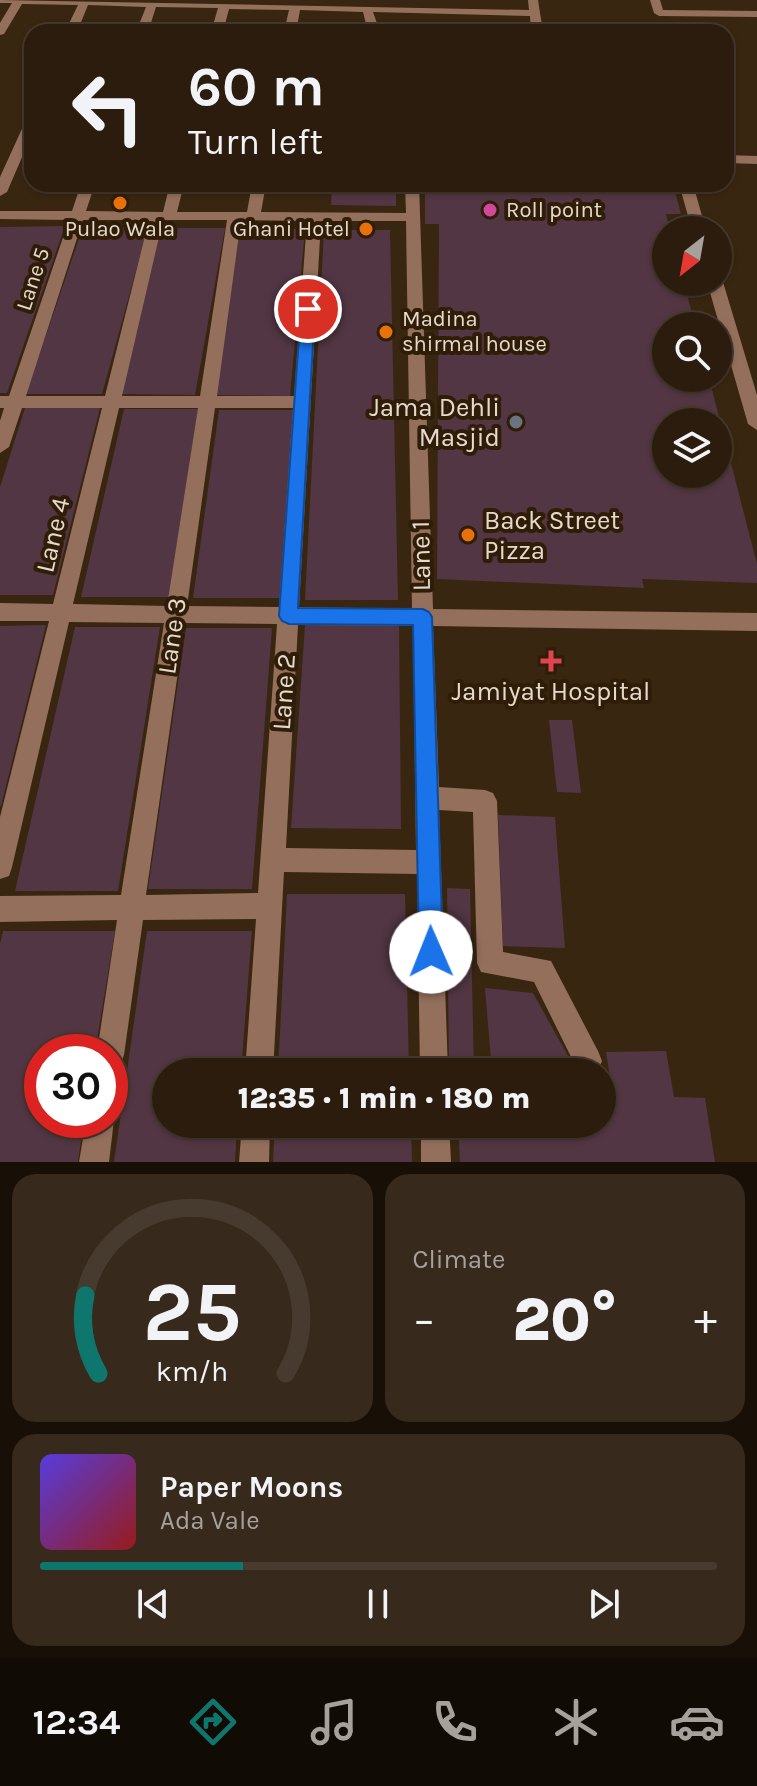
<!DOCTYPE html>
<meta charset="utf-8">
<style>
:root{--surface:#2b1c0d;--page:#37291b;--text:#f1f3f6;--muted:#a6a19d;--line:#473a2e;--accent:#0f766e}
body{margin:0;font-family:Karla,sans-serif;background:var(--page);color:var(--text);height:100vh;display:flex;flex-direction:column;font-size:30px;white-space:nowrap}
*{box-sizing:border-box;margin:0}
p{font-size:26px;color:var(--muted)}
.icon{flex:none;width:44px;height:44px;fill:none;stroke:currentColor;stroke-width:2;stroke-linecap:round;stroke-linejoin:round}
.map{position:relative;height:1162px;overflow:hidden}
.panel{display:flex;flex-direction:column;gap:12px;padding:12px;background:#180f07;flex:1}
.panel>*{flex:none}
.guide{position:absolute;left:24px;top:24px;width:710px;height:168px;border-radius:24px;box-shadow:0 2px 6px #0004,0 0 0 2px var(--line);background:#2b1c0d;color:var(--text);overflow:hidden}
.needle{width:52px;rotate:211deg}
.buttons{position:absolute;left:652px;top:216px;display:grid;gap:16px}
.buttons a{display:grid;place-items:center;width:80px;height:80px;border-radius:50%;background:var(--surface);box-shadow:0 2px 6px #0004,0 0 0 2px var(--line);font-size:40px}
.speed{position:absolute;left:24px;top:1034px;display:flex;gap:16px;font-size:40px;font-weight:700;text-align:center}
.speed>*{display:grid;place-content:center;width:104px;height:104px;border-radius:50%;background:var(--surface);box-shadow:0 2px 6px #0004,0 0 0 2px var(--line);line-height:1}
.speed .limit{border:12px solid #d22;background:#fff;color:#111}
.pin{position:absolute;display:grid;place-items:center;width:68px;height:68px;color:#fff;margin:-34px;border:4px solid #fff;border-radius:50%;box-shadow:0 2px 8px #0007}
.me{position:absolute;width:88px;margin:-44px;rotate:359deg;stroke-linejoin:round;filter:drop-shadow(0 0 6px #0008)}
.turn{display:flex;align-items:center;gap:28px;height:168px;padding:0 32px;font-size:36px}
.turn .icon{width:104px;height:104px;stroke-width:2.5}
.turn b{display:block;font-size:56px;line-height:68px}
.big{font-size:60px;font-weight:800;line-height:1.1}
.panel .tile{flex:1;display:flex;flex-direction:column;justify-content:center;gap:12px;min-width:0;padding:0 28px;border-radius:24px;background:var(--page)}
.panel .dial{align-items:center;gap:0}
.dial svg{height:208px;overflow:visible;fill:none;stroke:var(--line);stroke-width:7;stroke-linecap:round;text-anchor:middle}
.dial text{fill:var(--text);stroke:none}
.song{display:flex;align-items:center;gap:24px}
.cover{width:96px;height:96px;border-radius:12px;background:linear-gradient(135deg,hsl(250 70% 55%),hsl(0 70% 35%))}
.played{height:8px;border-radius:4px;background:linear-gradient(90deg,var(--accent) 30%,var(--line) 30%)}
.keys{display:flex;justify-content:space-around;direction:ltr}
.heat{display:flex;justify-content:space-between;align-items:center;font-size:44px;direction:ltr}
.panel .tiles{flex:1;display:grid;gap:12px;grid-template-columns:1fr 1fr}
.tile:last-child{grid-column:span 2}
.trip{position:absolute;left:152px;top:1058px;width:464px;height:80px;border-radius:40px;background:var(--surface);box-shadow:0 2px 6px #0004,0 0 0 2px var(--line);font-weight:800;line-height:80px;text-align:center}
.tabs{display:flex;height:128px;justify-content:space-around;align-items:center;background:#110b05;color:var(--muted)}
.tabs .icon{width:56px;height:56px}
.tabs .active{color:var(--accent)}
.tabs b{font-size:36px;color:var(--text)}
.map>svg:first-child{display:block}
.building{fill:#523643;fill-rule:evenodd}
.lines{fill:none;stroke-linecap:round;stroke-linejoin:round}
.minor{fill:#94705c;fill-rule:evenodd}
.route{fill:#1a73e8;stroke:#114b97;stroke-width:2}
.food-dot{fill:#e8710a;stroke:#2f1d07;stroke-width:3}
.hotel-dot{fill:#d1479c;stroke:#2f1d07;stroke-width:3}
.worship-dot{fill:#6b7280;stroke:#2f1d07;stroke-width:3}
.health-dot{fill:#e0444e;stroke:#2f1d07;stroke-width:3}
.labels{text-anchor:middle;dominant-baseline:central;stroke-width:8;stroke-linejoin:round;paint-order:stroke}
.far-poi-label{font-size:22px;fill:#e6d9cd;stroke:#2f1d07;text-anchor:start}
.far-street-label{font-size:22px;fill:#e6d9cd;stroke:#2f1d07}
.poi-label{font-size:26px;fill:#e6d9cd;stroke:#2f1d07;text-anchor:end}
.street-label{font-size:26px;fill:#e6d9cd;stroke:#2f1d07}
</style>
<div class="map">
<svg width="757" height="1162" viewBox="0 0 757 1162">
<rect width="100%" height="100%" fill="#392611"/>
<path class="building" d="M332,184H396V206L331,205Z
M425,184H673L681,214H666L670,230H666V282H684L695,326H666V378H709L757,564V583L642,579L644,588L437,579L439,224H425ZM666,422H718V474H666Z
M65,226L7,393H0V227Z
M83,227H148L102,394H26Z
M161,228H225L195,395L119,394Z
M240,229H305L290,396L214,395Z
M324,230H390L398,600H305Z
M25,408H100L53,595H0V487Z
M124,409H198L169,597H81Z
M219,410H293L281,598H193Z
M46,625L1,806H0V626Z
M305,625L399,626L401,829L291,828Z
M75,627H160L118,891H15Z
M186,628H272L252,889H148Z
M549,720H572L581,793L557,792Z
M498,815L555,817L565,948L503,946Z
M447,888L470,889L474,1072H449Z
M287,894H405L409,1072H278Z
M3,931H115L95,1052H42V1120H84L78,1162H0V944Z
M147,931H252L241,1072H166V1124H237L235,1162H114Z
M485,988L533,993L577,1072H492Z
M666,1051L674,1097L705,1098L715,1162H460L458,1124H602V1096L613,1097L606,1052Z
M275,1124H411L412,1162H273Z"/>
<g class="lines">
<path class="minor" d="M0,0L529,10L528,0H538L543,32H531L530,16L373,12L380,32H368L363,12L300,10L296,32H284L289,10L229,9L223,32H211L218,8L156,7L148,32H136L146,7L88,5L77,32H65L78,5L22,4L4,34L0,35V23L12,3H0Z
M650,0H660L663,10L757,11V17L659,16L654,13Z
M32,116V134L7,192L0,196V177L26,120Z
M726,155L757,156V164L726,163Z
M81,184H95L86,211L163,212L170,184H184L177,212H247L252,184H266L261,212L406,213L405,184H419L433,609L757,613V631L433,626L439,787L485,790L493,793L497,801L503,952L551,961L598,1051L602,1061L598,1071H578L534,982L481,972L477,963L473,812L439,810L448,1072H420L417,874L284,872L273,1072H245L256,919L143,920L124,1055L120,1065L110,1069V1052H97L117,920L0,922V896L121,895L164,623L69,622L12,867L9,876L0,879V817L49,621H0V603L53,604L102,408H22L9,447L0,453V421L4,408H0V396H9L69,220L0,219V211H72ZM83,220H149L105,396H26ZM163,220H227L200,396H122ZM241,220L307,221L294,396H217ZM321,221H406L412,609L299,607ZM119,408H198L167,606L73,604ZM215,408H293L279,607L187,606ZM185,623L277,624L258,893L146,895ZM298,625L413,626L416,850L286,848Z
M679,184H693L706,230H692Z
M718,278L723,282L757,395V430L748,424L707,282H718Z
M110,1110L114,1120L109,1162H79L86,1120H110Z
M242,1124H270L269,1162H239Z
M421,1124H449L451,1162H421Z"/>
</g>
<path class="route" d="M308,304L315,309L298,608L423,609L429,612L432,617L443,952L439,960L431,964L422,960L419,952L413,625L289,624L282,621L279,616L301,309Z"/>
<g class="food-dot">
<circle cx="120" cy="203" r="8"/>
<circle cx="366" cy="229" r="8"/>
<circle cx="386" cy="332" r="8"/>
<circle cx="468" cy="535" r="8"/>
</g>
<circle class="hotel-dot" cx="490" cy="210" r="8"/>
<circle class="worship-dot" cx="516" cy="422" r="8"/>
<path class="health-dot" d="M547 649h8v8h8v8h-8v8h-8v-8h-8v-8h8z"/>
<g class="labels">
<g class="far-poi-label">
<text x="506" y="210">Roll point</text>
<text x="120" y="229" text-anchor="middle">Pulao Wala</text>
<text x="350" y="229" text-anchor="end">Ghani Hotel</text>
<text x="402" y="319">Madina<tspan x="402" dy="25">shirmal house</tspan></text>
</g>
<g class="far-street-label">
<text transform="translate(33 279) rotate(-72)">Lane 5</text>
</g>
<g class="poi-label">
<text x="500" y="407">Jama Dehli<tspan x="500" dy="30">Masjid</tspan></text>
<text x="484" y="520" text-anchor="start">Back Street<tspan x="484" dy="30">Pizza</tspan></text>
<text x="551" y="691" text-anchor="middle">Jamiyat Hospital</text>
</g>
<g class="street-label">
<text transform="translate(53 535) rotate(-77)">Lane 4</text>
<text transform="translate(421 556) rotate(-91)">Lane 1</text>
<text transform="translate(172 636) rotate(-82)">Lane 3</text>
<text transform="translate(284 692) rotate(-86)">Lane 2</text>
</g>
</g>
</svg>
<div class="buttons">
<a><svg class="needle" viewBox="-14 -14 28 28"><path d="M0-13l5 13h-10z" fill="#e53935"/><path d="M0 13l5-13h-10z" fill="#a6a19d"/></svg></a>
<a><svg class="icon" aria-label="search" viewBox="0 0 24 24"><circle cx="10" cy="10" r="6"/><path d="M15 15l6 6"/></svg></a>
<a><svg class="icon" aria-label="layers" viewBox="0 0 24 24"><path d="M12 4l9 5-9 5-9-5zM3 14l9 5 9-5"/></svg></a>
</div>
<div class="speed"><div class="limit">30</div></div>
<div class="pin" style="left:308px;top:309px;background:#d93025"><svg class="icon" aria-label="arrive" viewBox="0 0 24 24"><path d="M6 21V4h12l-3 4 3 4H6"/></svg></div>
<svg class="me" style="left:431px;top:952px" viewBox="-20 -20 40 40"><circle r="19" fill="#fff"/><path d="M0-13L10 11 0 6-10 11z" fill="#1a73e8"/></svg>
<div class="trip">12:35 · 1 min · 180 m</div>
<div class="guide">
<div class="turn"><svg class="icon" aria-label="left" viewBox="0 0 24 24"><path d="M17 20v-9H6M10 6l-5 5 5 5"/></svg><div><b>60 m</b>Turn left</div></div>
</div>
</div>
<section class="panel">
<div class="tiles">
<div class="tile dial"><svg viewBox="0 0 100 80">
<path d="M14 69A42 42 0 1 1 86 69"/>
<path d="M14 69A42 42 0 0 1 9 39" stroke="#0f766e"/>
<text x="50" y="56" font-size="32" font-weight="700">25</text>
<text x="50" y="72" font-size="11">km/h</text>
</svg></div>
<div class="tile"><p>Climate</p>
<div class="heat"><a>−</a><b class="big">20°</b><a>+</a></div>
</div>
<div class="tile">
<div class="song"><i class="cover"></i><div><b>Paper Moons</b><p>Ada Vale</p></div></div>
<div class="played"></div>
<div class="keys"><svg class="icon" aria-label="previous" viewBox="0 0 24 24"><path d="M18 5L8 12l10 7zM5 5v14"/></svg><svg class="icon" aria-label="pause" viewBox="0 0 24 24"><path d="M8 5v14M16 5v14"/></svg><svg class="icon" aria-label="next" viewBox="0 0 24 24"><path d="M6 5l10 7-10 7zM19 5v14"/></svg></div>
</div>
</div>
</section>
<nav class="tabs">
<b>12:34</b>
<svg class="icon active" aria-label="directions" viewBox="0 0 24 24"><path d="M12 3l9 9-9 9-9-9zM9 14v-3h6M13 9l2 2-2 2"/></svg>
<svg class="icon" aria-label="music" viewBox="0 0 24 24"><path d="M9 18V5l10-2v13"/><circle cx="6" cy="18" r="3"/><circle cx="16" cy="16" r="3"/></svg>
<svg class="icon" aria-label="phone" viewBox="0 0 24 24"><path d="M5 4h4l2 5-3 2q2 4 5 5l2-3 5 2v4C11 20 4 13 5 4z"/></svg>
<svg class="icon" aria-label="climate" viewBox="0 0 24 24"><path d="M12 3v18M4 7l16 10M4 17L20 7"/></svg>
<svg class="icon" aria-label="car" viewBox="0 0 24 24"><path d="M5 17H2v-5l4-1 3-4h7l3 4 3 1v5h-3M9 17h6M6 11h13"/><circle cx="7" cy="17" r="2"/><circle cx="17" cy="17" r="2"/></svg>
</nav>
